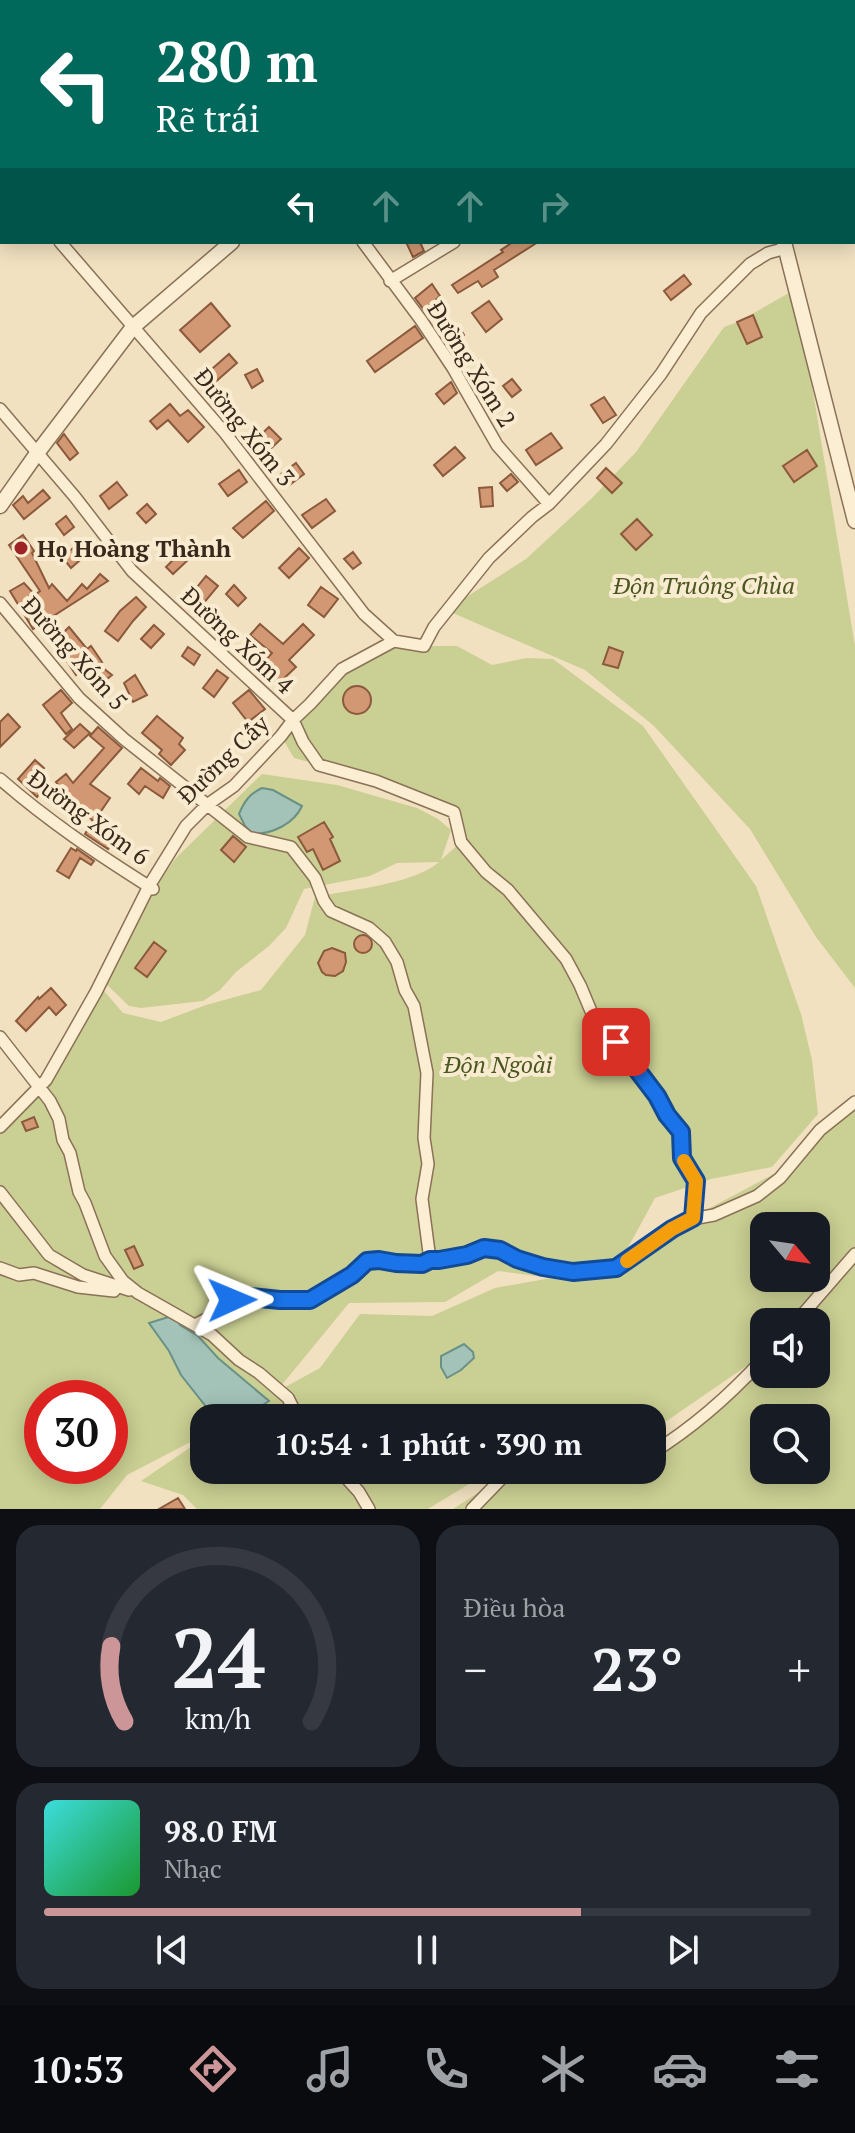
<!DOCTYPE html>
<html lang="vi">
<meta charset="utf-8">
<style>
:root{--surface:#171b24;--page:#242831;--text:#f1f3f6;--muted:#9ea1a6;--line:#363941;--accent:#cc9598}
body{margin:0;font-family:"PT Serif",serif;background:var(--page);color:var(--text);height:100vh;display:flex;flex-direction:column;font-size:30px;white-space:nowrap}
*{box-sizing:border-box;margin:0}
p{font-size:26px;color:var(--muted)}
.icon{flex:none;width:44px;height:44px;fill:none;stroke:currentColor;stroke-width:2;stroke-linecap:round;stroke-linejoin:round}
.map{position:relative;height:1509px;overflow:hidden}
.sheet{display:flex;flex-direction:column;gap:16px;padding:16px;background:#0d0f14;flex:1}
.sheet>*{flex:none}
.banner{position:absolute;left:0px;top:0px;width:856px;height:244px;box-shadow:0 4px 20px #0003;background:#00695c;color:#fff;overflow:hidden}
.needle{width:52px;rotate:119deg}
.tools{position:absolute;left:750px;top:1212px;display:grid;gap:16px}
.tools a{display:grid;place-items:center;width:80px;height:80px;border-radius:16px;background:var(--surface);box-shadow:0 4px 20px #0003;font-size:40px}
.speed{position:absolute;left:24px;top:1380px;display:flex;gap:16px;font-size:40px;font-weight:700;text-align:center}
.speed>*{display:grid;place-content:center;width:104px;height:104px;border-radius:50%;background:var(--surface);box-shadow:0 4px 20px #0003;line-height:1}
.speed .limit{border:12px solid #d22;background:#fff;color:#111}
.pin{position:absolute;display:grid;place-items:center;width:68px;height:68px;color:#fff;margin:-34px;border-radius:16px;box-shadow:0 4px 12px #0006}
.me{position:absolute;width:88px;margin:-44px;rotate:89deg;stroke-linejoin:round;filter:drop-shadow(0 0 6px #0008)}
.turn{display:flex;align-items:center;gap:28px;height:168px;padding:0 24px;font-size:36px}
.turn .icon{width:104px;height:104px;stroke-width:2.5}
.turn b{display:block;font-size:56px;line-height:68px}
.lanes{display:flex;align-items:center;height:76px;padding:0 24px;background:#0003;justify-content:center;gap:40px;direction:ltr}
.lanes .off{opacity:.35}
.big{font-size:60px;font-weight:800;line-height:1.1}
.sheet .tile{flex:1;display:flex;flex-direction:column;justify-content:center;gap:12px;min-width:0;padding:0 28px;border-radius:24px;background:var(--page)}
.sheet .dial{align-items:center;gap:0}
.dial svg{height:208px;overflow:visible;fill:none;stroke:var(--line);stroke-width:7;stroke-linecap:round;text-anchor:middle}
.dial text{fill:var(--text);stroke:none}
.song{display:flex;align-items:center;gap:24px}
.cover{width:96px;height:96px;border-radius:12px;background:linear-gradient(135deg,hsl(180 70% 55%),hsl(130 70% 35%))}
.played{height:8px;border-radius:4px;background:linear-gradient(90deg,var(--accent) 70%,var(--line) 70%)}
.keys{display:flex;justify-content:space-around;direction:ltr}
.heat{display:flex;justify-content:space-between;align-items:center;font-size:44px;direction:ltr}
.sheet .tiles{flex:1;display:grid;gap:16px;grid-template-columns:1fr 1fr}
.tile:last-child{grid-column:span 2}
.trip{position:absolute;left:190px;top:1404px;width:476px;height:80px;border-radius:24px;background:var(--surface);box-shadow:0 4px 20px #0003;font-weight:800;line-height:80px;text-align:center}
.tabs{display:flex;height:128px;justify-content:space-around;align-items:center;background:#090b0e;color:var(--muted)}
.tabs .icon{width:56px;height:56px}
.tabs .current{color:var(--accent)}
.tabs b{font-size:36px;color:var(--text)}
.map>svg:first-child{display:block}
.green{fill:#cacf93;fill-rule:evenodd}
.water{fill:#a3c2b8;stroke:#699186;stroke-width:2}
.building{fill:#d19873;stroke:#8b593b;stroke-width:2}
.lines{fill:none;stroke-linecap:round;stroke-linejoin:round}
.minor-casing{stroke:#8b7157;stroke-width:14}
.tertiary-casing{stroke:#8b7157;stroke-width:17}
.primary-casing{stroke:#583f2b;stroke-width:21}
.minor{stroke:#fbeed3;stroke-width:11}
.tertiary{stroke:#fbeed3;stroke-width:14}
.primary{stroke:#f7d695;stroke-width:18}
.route-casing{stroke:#114b97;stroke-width:20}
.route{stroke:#1a73e8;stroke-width:14}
.slow{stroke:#f59e0b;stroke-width:14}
.poi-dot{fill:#9e2326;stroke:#f8ebd0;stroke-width:3}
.labels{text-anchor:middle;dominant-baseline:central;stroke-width:8;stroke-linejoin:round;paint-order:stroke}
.street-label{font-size:24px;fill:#39291c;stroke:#f8ebd0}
.poi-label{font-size:24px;font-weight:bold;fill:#39291c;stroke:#f8ebd0;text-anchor:start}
.park-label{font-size:24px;font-style:italic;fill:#4b5721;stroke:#f8ebd0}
</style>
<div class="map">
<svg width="855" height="1509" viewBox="0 0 855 1509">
<rect width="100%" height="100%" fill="#f1e1c0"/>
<path class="green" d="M796,289L855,646V988L816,937L750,829L654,726L585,670L446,610L526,559L592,498L636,452L724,327L738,322Z
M394,641L424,646H457L492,665L527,658L553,659L643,726L756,886L801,1014L812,1060L818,1114L772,1167L711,1179L655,1198L625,1253L791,1165L855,1103V1509H453L504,1476L597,1480L619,1470H652V1454L764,1358V1374H816V1322H764V1354L652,1431V1418H204V1435L127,1475L100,1509H0V1125L46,1080L99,985L123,1013L161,1022L206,1005L261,990L305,935L315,897C348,890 415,884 439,862L397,863L370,876L304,889L286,928L269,946L236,972L220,990L203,1001L141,1008L129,1006L103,981L135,915L175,859L262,774L337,785L417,808L438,819L451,830L441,860L461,842L454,812L376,780L294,758L281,736L342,669ZM764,1226H816V1278H764ZM498,1271L551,1278L495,1288L432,1316L360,1314L320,1368L276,1392L349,1303L445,1302ZM42,1398H110V1466H42ZM764,1418H816V1470H764Z
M204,1438V1470H492L428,1509H197L183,1495L141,1481Z"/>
<path class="water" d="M262,788L273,790L302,806C294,824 272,834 253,834L245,826L239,814C244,802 249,794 262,788Z
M175,1315L180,1325L198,1336L218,1358L269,1401L243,1418H215L181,1375L169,1351L149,1323Z
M464,1344L473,1352L474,1358L461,1370L447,1378L441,1367V1356Z"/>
<path class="building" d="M406,242H420L424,251L413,257Z
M513,242H538L494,270L498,277L482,287L478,281L458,293L452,285L503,252L501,250Z
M684,275L691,284L671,300L664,291Z
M432,284L440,296L424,310L415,298Z
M489,301L502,319L486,332L472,313Z
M211,303L230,326L200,352L180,330Z
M753,315L762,337L747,344L737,322Z
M458,325L464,335L456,340L461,349L454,354L441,335Z
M415,326L423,338L375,372L367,361Z
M229,354L237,363L213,384L205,375Z
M257,369L263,381L252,388L245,375Z
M512,379L521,390L512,397L503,386Z
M451,382L457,393L444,404L436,394Z
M604,397L616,415L603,423L591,405Z
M170,404L180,416L188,410L204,427L188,442L168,420L157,429L150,421Z
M269,427L281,439L265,454L253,442Z
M551,433L562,448L536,465L526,450Z
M64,434L78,453L70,460L57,443Z
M455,447L465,458L443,476L434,465Z
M807,450L817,466L794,482L783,466Z
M296,463L304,474L288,486L280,475Z
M606,468L622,483L612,493L597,478Z
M239,470L247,482L228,496L219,484Z
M511,474L518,482L507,491L500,483Z
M117,482L127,495L109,509L100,496Z
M492,487L493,506L481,507L479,488Z
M43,490L50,498L24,519L13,505L23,496L28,503Z
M326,499L335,511L312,528L302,515Z
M266,501L274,511L243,538L233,528Z
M147,504L156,514L146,523L137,513Z
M66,516L74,527L64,535L56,524Z
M637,519L652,535L636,550L621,534Z
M23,535L34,551L32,553L49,588L52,584L67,601L82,584L87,589L100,574L108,581L33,629L10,591L24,583L35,595L40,591L9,545Z
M77,545L87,554L71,568L62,557Z
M179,546L190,558L173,574L166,567L172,561L168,557Z
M299,548L309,558L289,578L279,568Z
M353,552L361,563L353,569L344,559Z
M206,576L218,586L198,610L186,601Z
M234,585L246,598L238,606L226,594Z
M321,587L338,599L324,617L308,605Z
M136,597L146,607L133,621L118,641L105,631L120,611Z
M260,624L283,644L303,624L314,635L289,660L296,667L278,684L260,666L272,653L250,635Z
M154,625L164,634L151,648L141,639Z
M69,627L87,649L91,646L102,662L98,664L112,675L102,683L89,665L76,675L54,642Z
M188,647L200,655L194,665L182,656Z
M609,647L623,652L618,668L603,664Z
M217,670L228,678L214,697L203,688Z
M135,675L147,695L133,702L124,683Z
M343 700a14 14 0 1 1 28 0a14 14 0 1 1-28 0Z
M61,690L72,703L61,713L72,729L66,734L43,705Z
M249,690L265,709L248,722L233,703Z
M8,714L20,727L0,747V722Z
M157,716L183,738L179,744L185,750L171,765L159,754L162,750L142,733Z
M80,724L90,733L74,748L64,739Z
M98,727L122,748L90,784L110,798L97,817L104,821L101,825L117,835L108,849L85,834L93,821L77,805L71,811L60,798L65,794L56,782L66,774L73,783L104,748L90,736Z
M35,760L44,768L39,774L49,782L37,797L18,779Z
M141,768L158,781L160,778L170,786L163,798L145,786L139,794L128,784Z
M324,822L333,837L330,839L340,861L323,870L313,849L307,852L298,837Z
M233,836L246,847L234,862L221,850Z
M71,848L76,851L77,849L94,861L91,865L80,858L69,878L57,871Z
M354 944a9 9 0 1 1 18 0a9 9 0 1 1-18 0Z
M154,942L166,951L147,977L135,968Z
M332,948L345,953L346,962L343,971L335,976L326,975L322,972L318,963L324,951Z
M51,988L66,1005L56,1015L49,1007L26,1031L16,1021L38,997L39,999Z
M34,1117L38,1127L26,1131L22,1122Z
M134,1246L143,1265L134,1269L125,1250Z
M178,1498L185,1509H159Z"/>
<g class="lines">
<defs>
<path id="minor" d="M14,0L15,2
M189,0L190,2
M0,166L2,169
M60,242L225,433L364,614L394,641
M363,242L421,320L453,368L497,445L549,504
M390,281L454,242
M0,409L75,497L132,571L293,720L303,742L319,765L376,781L454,812L461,842L486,872L508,890L566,959L580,985L596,1023L616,1042L657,1096L667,1115L681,1132L682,1158L696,1181L693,1218
M0,603L79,698L124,739L248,837L291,847L315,878L324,901L331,911L369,928L385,942L397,962L405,990L414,1006L427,1073L424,1138L428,1164L422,1199L430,1260
M0,779C48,821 99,855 153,889
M0,1037L50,1101L59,1119L63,1140L70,1153L79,1192L85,1203L105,1256L123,1281L138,1293L212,1335L239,1360L259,1373L288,1398L298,1418
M0,1127L46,1080L96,992L149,886L186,826L207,805L234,786L281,736L293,720L310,704L342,669L394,641L424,646L434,627L489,558L532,517L549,504L606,444L661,374L701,313L750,264L768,253L786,248
M0,1192L49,1255L83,1275L129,1290
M0,1268L19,1275L34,1273L78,1287L114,1291
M796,1322L855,1254
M195,1325L208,1318L215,1306L226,1301L250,1297L280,1300H310L352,1275L367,1261L372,1260H386L396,1263L422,1264L430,1260H439L473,1253L484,1248H492L500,1250L517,1259L543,1267L573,1272L616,1268L686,1220L714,1215L757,1196L780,1178L820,1130L855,1102
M652,1453C694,1427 731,1394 764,1358
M339,1470L359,1492L369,1509
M472,1509L504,1476L518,1477L548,1470"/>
<path id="tertiary" d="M667,0L668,2
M520,2L522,0
M784,242L855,521
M0,506L38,452L133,327L232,242"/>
<path id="primary" d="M92,2L94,0
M0,76L2,74"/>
</defs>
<use href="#minor" class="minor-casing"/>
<use href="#tertiary" class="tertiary-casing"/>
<use href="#primary" class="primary-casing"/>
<use href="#minor" class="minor"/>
<use href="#tertiary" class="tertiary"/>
<use href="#primary" class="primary"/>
</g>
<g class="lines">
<defs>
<path id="route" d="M232,1300L250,1297L280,1300H310L352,1275L367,1261L379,1260L396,1263L422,1264L430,1260H439L467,1255L484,1248L500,1250L517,1259L543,1267L573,1272L616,1268L672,1229L693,1218L696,1181L682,1158L681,1132L667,1115L657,1096L616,1042"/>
</defs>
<use href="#route" class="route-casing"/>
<use href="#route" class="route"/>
<path class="slow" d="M627,1261L672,1229L693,1218L696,1181L684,1161"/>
</g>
<circle class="poi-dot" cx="21" cy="548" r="8"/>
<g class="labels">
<g class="street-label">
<text transform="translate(472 364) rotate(58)">Đường Xóm 2</text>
<text transform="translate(245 427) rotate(51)">Đường Xóm 3</text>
<text transform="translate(238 640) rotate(43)">Đường Xóm 4</text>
<text transform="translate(75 653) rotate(48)">Đường Xóm 5</text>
<text transform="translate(223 759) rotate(-44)">Đường Cấy</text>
<text transform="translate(89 817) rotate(36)">Đường Xóm 6</text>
</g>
<g class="poi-label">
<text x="37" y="548">Họ Hoàng Thành</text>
</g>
<g class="park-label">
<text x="704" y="585">Độn Truông Chùa</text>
<text x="498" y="1064">Độn Ngoài</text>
</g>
</g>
</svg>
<div class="tools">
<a><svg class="needle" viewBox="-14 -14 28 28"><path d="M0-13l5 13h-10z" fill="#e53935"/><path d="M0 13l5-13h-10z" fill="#9ea1a6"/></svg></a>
<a><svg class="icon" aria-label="sound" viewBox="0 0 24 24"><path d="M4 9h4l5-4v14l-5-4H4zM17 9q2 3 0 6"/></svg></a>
<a><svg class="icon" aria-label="search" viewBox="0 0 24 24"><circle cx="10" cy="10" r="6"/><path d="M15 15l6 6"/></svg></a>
</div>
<div class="speed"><div class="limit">30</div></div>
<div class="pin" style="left:616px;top:1042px;background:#d93025"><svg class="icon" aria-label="arrive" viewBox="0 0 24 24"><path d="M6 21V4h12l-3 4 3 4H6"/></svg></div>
<svg class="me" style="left:232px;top:1300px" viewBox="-20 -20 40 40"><path d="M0-17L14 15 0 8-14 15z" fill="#1a73e8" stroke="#fff" stroke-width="4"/></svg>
<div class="trip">10:54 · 1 phút · 390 m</div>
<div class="banner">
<div class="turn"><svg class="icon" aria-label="left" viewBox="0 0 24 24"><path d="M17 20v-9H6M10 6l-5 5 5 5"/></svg><div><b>280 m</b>Rẽ trái</div></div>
<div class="lanes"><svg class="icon" aria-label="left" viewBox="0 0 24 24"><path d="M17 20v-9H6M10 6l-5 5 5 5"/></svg><svg class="icon off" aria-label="ahead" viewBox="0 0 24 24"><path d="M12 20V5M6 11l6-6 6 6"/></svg><svg class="icon off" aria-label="ahead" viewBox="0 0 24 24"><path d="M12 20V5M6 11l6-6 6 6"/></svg><svg class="icon off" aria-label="right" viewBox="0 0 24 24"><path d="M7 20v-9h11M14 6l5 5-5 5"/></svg></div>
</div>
</div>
<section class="sheet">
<div class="tiles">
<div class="tile dial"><svg viewBox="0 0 100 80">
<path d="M14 69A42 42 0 1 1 86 69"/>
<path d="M14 69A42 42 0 0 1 9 40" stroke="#cc9598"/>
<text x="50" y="56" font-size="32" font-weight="700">24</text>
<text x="50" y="72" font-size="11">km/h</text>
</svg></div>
<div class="tile"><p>Điều hòa</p>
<div class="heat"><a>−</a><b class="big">23°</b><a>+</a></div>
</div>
<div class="tile">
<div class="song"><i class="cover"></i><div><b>98.0 FM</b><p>Nhạc</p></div></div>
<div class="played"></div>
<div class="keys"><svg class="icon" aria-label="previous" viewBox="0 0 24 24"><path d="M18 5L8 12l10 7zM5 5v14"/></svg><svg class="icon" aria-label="pause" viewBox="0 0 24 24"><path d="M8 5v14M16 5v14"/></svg><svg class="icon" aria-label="next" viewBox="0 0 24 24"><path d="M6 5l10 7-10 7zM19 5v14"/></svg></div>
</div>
</div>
</section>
<nav class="tabs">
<b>10:53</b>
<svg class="icon current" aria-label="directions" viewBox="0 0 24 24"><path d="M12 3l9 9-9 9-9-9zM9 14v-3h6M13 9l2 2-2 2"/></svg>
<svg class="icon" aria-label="music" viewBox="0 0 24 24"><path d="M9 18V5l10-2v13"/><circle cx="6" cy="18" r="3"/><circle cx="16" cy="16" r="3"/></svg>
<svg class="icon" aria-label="phone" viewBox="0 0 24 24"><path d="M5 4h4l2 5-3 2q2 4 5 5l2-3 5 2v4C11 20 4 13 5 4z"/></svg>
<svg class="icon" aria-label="climate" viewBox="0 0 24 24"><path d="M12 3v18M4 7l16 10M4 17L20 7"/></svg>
<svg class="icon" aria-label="car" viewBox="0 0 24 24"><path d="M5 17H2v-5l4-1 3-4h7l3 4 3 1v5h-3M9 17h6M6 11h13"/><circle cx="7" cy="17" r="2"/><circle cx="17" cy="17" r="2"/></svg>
<svg class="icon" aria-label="filters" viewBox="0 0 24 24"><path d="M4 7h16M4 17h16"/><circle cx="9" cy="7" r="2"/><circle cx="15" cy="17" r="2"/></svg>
</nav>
